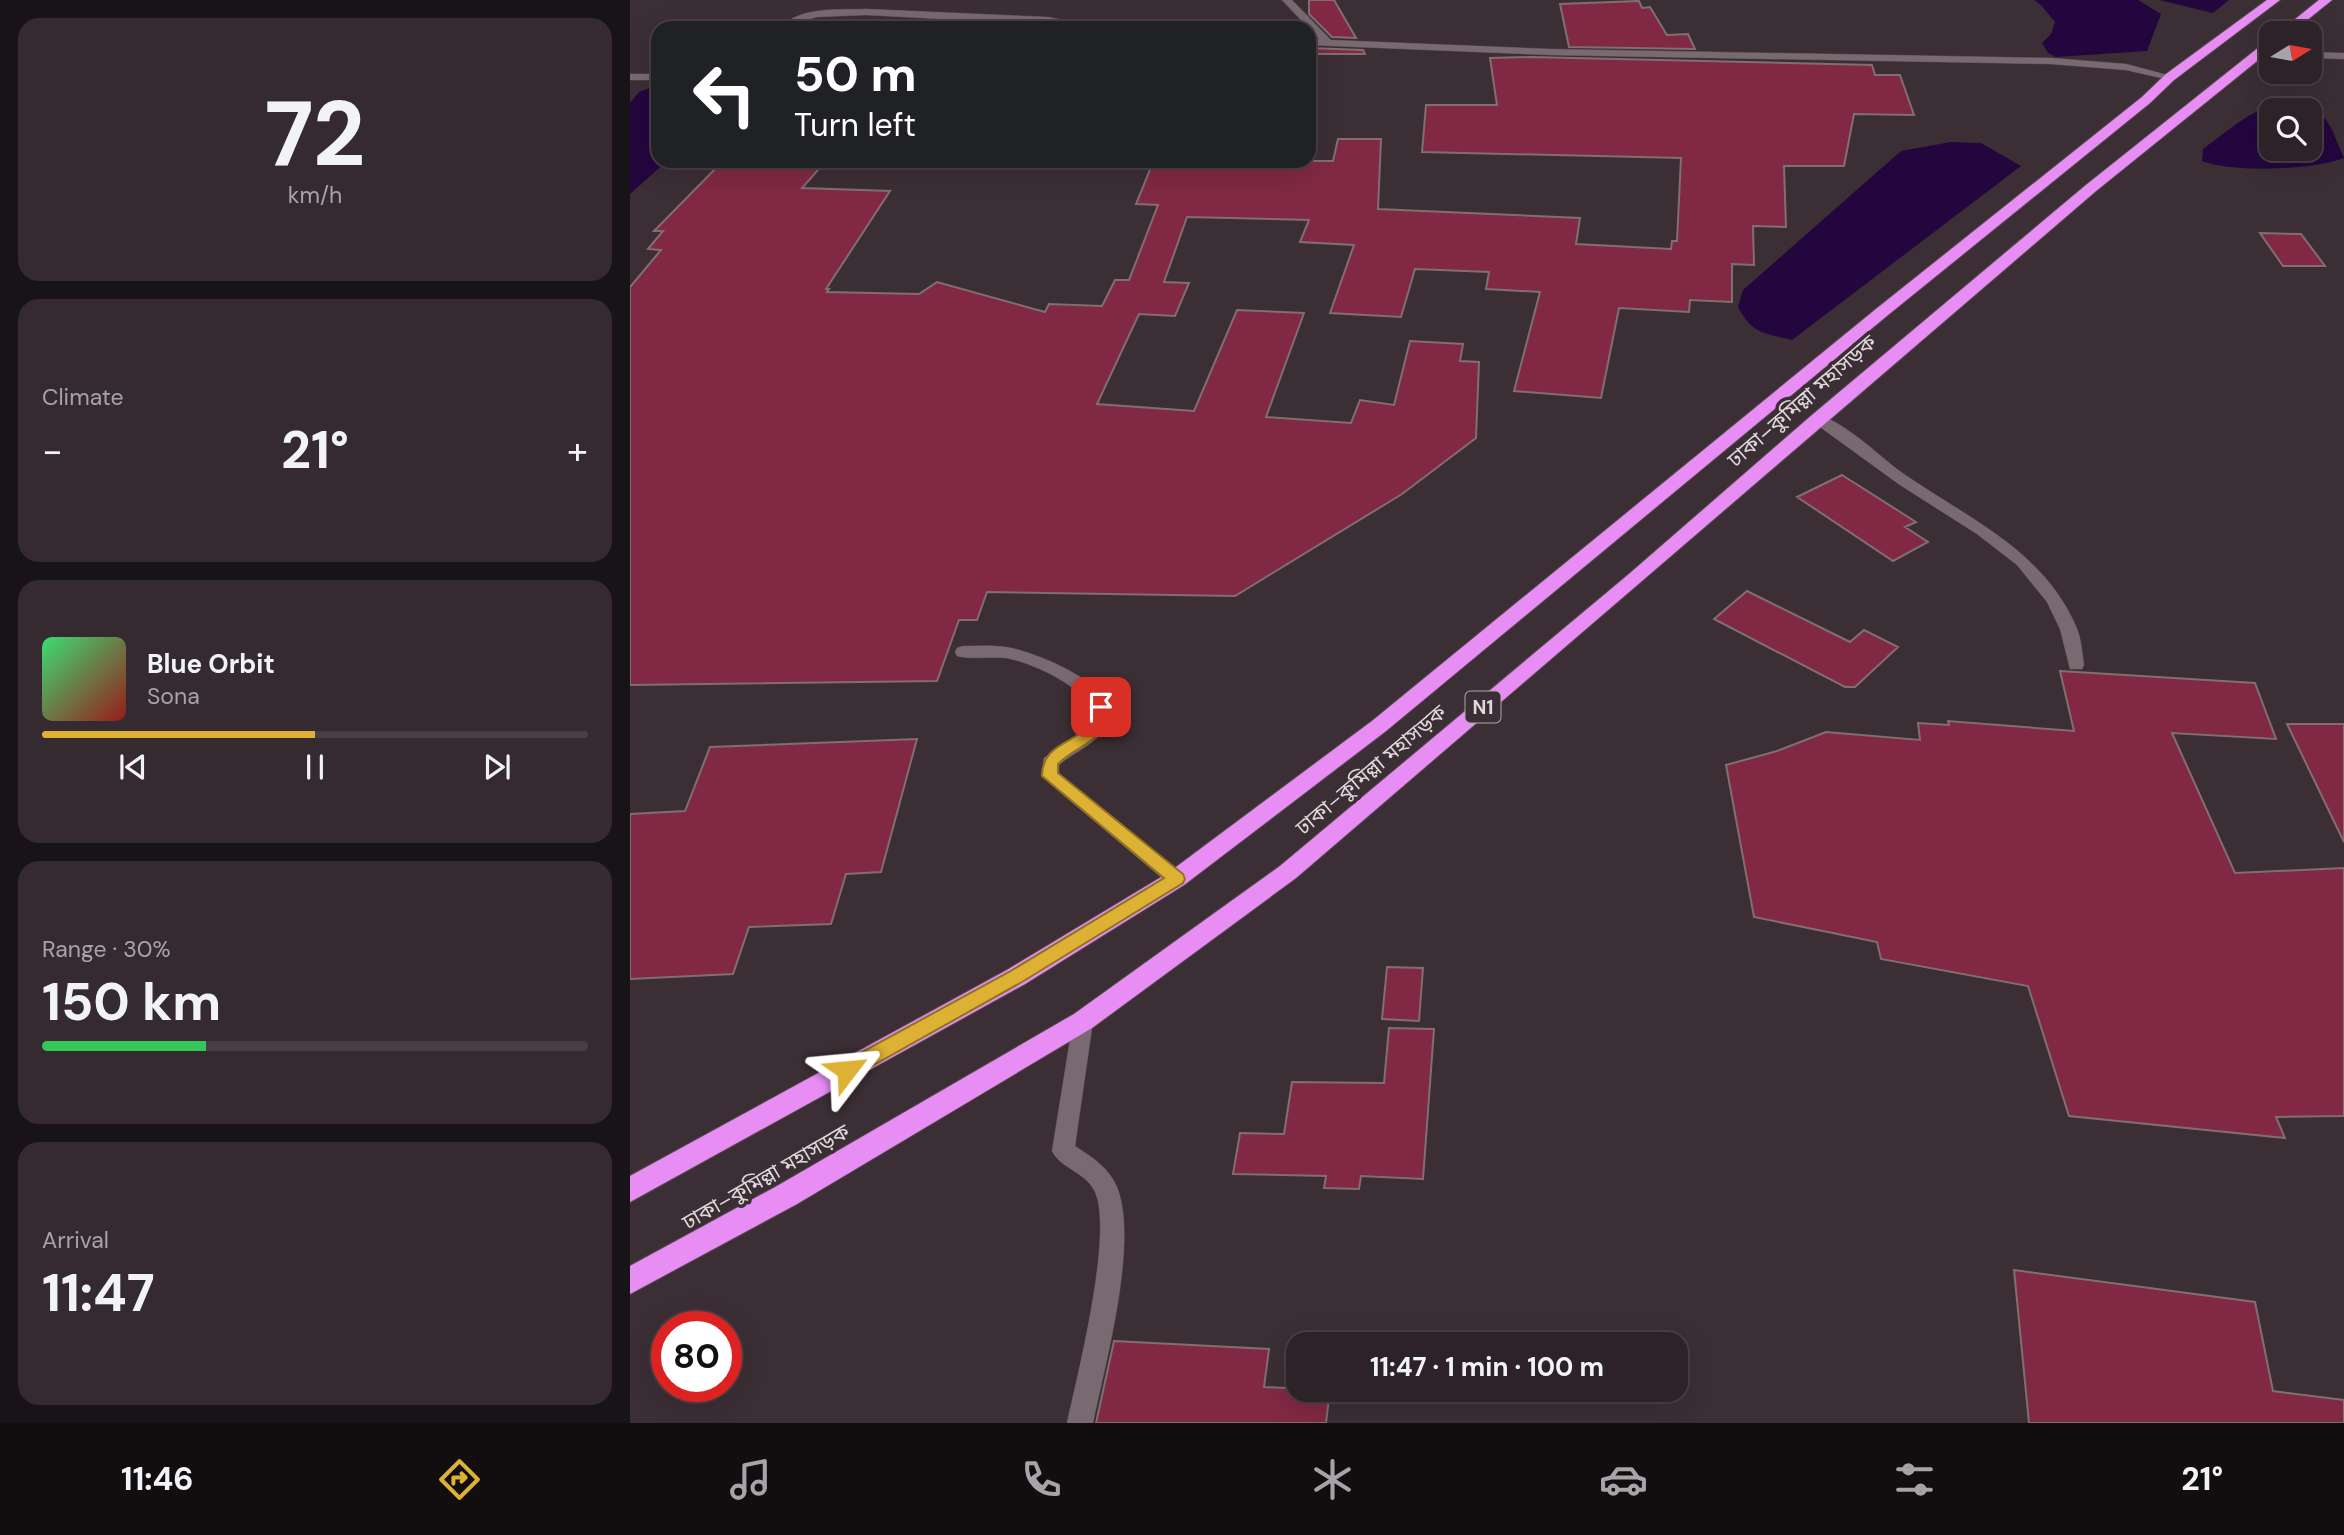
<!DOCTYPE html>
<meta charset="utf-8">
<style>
:root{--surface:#2c2228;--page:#342a30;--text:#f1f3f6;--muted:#a6a4a8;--line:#483f45;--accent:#ddb133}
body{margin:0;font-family:"DM Sans","Noto Sans Bengali",sans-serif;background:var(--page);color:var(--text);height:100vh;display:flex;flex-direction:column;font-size:26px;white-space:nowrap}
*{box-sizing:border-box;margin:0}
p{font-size:23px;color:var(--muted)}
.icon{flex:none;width:38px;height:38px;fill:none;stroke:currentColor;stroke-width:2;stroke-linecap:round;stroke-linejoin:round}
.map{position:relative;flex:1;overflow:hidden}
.panel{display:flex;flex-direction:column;gap:18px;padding:18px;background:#181316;width:630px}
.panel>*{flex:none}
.banner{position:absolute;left:21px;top:21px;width:665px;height:147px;border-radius:21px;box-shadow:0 7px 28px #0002,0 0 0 2px var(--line);background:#202124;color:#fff;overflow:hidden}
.needle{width:46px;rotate:79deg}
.controls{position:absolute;left:1629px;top:21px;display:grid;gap:14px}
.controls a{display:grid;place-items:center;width:63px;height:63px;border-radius:14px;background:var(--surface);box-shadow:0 7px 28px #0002,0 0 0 2px var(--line);font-size:35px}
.speed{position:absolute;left:21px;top:1311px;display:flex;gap:14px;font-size:35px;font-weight:700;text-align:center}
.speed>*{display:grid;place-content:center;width:91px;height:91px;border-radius:50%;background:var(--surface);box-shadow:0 7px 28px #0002,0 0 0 2px var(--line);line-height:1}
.speed .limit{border:10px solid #d22;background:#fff;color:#111}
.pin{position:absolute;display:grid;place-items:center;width:60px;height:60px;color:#fff;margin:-30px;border-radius:14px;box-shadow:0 4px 10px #0006}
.me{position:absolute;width:77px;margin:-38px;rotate:61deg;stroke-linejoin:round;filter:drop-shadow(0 0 5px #0008)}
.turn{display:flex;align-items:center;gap:24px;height:147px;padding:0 28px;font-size:32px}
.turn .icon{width:91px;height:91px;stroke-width:2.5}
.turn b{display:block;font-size:49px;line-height:60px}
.big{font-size:52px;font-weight:700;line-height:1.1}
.panel .tile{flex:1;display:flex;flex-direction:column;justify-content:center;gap:10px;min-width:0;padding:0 24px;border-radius:21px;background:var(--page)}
.panel .dial{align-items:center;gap:0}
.dial b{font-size:91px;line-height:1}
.song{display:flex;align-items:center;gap:21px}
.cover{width:84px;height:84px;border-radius:10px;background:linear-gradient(135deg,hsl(140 70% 55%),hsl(0 70% 35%))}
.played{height:7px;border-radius:4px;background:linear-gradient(90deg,var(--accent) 50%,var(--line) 50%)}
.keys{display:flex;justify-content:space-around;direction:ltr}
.heat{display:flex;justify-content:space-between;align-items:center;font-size:38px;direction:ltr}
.charge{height:10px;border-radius:5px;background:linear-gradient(90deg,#34c759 30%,var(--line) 0)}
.trip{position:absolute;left:656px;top:1332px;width:402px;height:70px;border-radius:21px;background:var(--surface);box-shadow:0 7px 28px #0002,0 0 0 2px var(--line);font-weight:700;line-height:70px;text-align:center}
.dock{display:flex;height:112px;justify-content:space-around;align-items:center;background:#120e10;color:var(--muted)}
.dock .icon{width:49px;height:49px}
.dock .selected{color:var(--accent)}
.dock b{font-size:32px;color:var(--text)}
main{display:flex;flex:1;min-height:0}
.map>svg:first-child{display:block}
.water{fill:#23063e;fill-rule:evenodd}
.building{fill:#812944;stroke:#806e71;stroke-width:2}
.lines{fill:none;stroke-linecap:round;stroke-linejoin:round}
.street-casing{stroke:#574c52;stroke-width:1}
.highway-casing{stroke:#574c52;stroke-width:2}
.street{fill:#796a72;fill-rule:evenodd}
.highway{fill:#e88df4;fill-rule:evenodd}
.route{fill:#ddb133;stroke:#907321;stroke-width:2}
.labels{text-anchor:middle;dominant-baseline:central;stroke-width:7;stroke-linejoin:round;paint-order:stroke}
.shield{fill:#3b2e35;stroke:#afa5aa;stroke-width:2}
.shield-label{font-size:19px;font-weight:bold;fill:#e1d8dc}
.street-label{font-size:21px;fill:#e1d8dc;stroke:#3b2e35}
</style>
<main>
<section class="panel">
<div class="tile dial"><b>72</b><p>km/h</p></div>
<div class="tile"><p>Climate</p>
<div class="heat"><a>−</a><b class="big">21°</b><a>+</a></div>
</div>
<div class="tile">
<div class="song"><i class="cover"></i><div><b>Blue Orbit</b><p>Sona</p></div></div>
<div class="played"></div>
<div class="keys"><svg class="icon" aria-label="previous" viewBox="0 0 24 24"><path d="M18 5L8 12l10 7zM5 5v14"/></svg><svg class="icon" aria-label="pause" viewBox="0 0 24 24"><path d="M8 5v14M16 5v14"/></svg><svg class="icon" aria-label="next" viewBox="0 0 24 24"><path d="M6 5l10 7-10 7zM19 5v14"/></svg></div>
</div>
<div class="tile"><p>Range · 30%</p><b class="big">150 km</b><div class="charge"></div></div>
<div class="tile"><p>Arrival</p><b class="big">11:47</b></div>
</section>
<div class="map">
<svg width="1714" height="1423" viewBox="0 0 1714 1423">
<rect width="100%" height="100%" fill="#3b2e35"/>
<path class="water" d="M1404,0H1508L1531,14L1517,51L1426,57L1418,53L1412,43L1421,34L1425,22L1411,5Z
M1529,0H1599L1583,13Z
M28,85V161H37L0,194V103L9,92Z
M1661,100C1699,110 1699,124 1714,158C1684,170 1602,173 1572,161L1573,149C1598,131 1630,102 1661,100ZM1680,110V149H1642V110Z
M1321,142L1351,143L1391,166L1162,340C1134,333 1122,334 1108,307L1113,290L1271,151Z"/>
<path class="building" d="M679,0H704L726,38L702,37L679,14Z
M1009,1L1012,8L1020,7L1037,35L1058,34L1065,49L939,47L930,4Z
M679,48L733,50L735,54H679Z
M900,57L1242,65L1245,75H1270L1284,115L1224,114L1214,166H1154L1156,227L1123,226L1124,265L1102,264V302L1060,300L1059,312L989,308L971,398L884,391L910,292L856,289L859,272L785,269L771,317L700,313L724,245L670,242L679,220L557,217L534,282L559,283L545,316L509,314L467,404L564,411L607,310L674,313L636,417L721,423L730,400L764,405L780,341L833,344L830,361L849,362L846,438L772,494L605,596L357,592L347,620H329L307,681L0,685V287L31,250L18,249L33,231H24L92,162L196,161L172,188L260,191L196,289H199L197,292L289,294L307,282L415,312L419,304L472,306L485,280H499L528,205L506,204L521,167L550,168L553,161H703L708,139H751L748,209L950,218L946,244L1041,249L1042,241H1047L1051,158L792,152L796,105H867L860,58Z
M1630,233L1671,234L1695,266H1653Z
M1212,475L1286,522L1275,527L1298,542L1263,561L1167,497Z
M1117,591L1220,642L1234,630L1268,647L1225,687H1215L1084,619Z
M1430,671L1625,683L1646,739L1542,733L1605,873L1714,868V1116L1646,1117L1655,1138L1439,1116L1398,986L1251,959L1247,942L1124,917L1096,765L1147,751L1196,732L1290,740L1288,723L1319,725L1318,721L1444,731Z
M1657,724H1714V842Z
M287,739L251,872L216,874L201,924L119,927L103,974L0,979V814L55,811L80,747Z
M757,967L793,968L789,1021L752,1019Z
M759,1028L804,1029L793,1179L731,1176L729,1189L694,1188L696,1176L603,1174L610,1133L654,1134L662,1082L754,1083Z
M1384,1270L1625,1302L1643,1391L1714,1400V1423H1399Z
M484,1341L639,1349L634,1387L700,1390L696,1423H466Z"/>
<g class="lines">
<defs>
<path id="street" d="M652,0H662L701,40L920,49L1421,58L1496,64L1545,77L1540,80L1496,70L1421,64L920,55L679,45V39H689Z
M236,9L417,17L481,28L236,15L187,17L168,22L160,28H149C171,6 207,10 236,9Z
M1680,52L1714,53V59L1680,58Z
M1642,53V59L1624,60L1619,57L1624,54Z
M0,74H28V80H0Z
M1188,415C1215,422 1248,455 1271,472C1335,517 1411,548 1445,624C1451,636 1452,651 1454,665L1452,669H1440L1430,629L1417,602L1387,565L1347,534L1270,485L1183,422V416Z
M333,646C347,646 362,645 376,647C403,651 495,686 477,724C468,744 445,751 429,765V774L553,874L556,879L553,884L546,886L539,884L411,776L414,758L451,732L460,723C471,692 401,662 376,658C360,656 343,660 327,656L325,652L327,648Z
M453,1012L460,1015L463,1021L445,1146C462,1157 479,1168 487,1187C509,1242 475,1364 463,1423H437C447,1377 485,1228 464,1190C455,1172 430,1168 422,1151L443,1021L446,1015Z"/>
<path id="highway" d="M1637,0H1650L1544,80L1520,103L1258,315L756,731L554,885L395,984L0,1202V1176L377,970L538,873L742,721L1246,309L1512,97L1536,74Z
M1689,0H1702L1661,33H1648Z
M1638,40H1642V49L1466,191L666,878L462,1028L167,1204L0,1294V1266L147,1186L444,1014L650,866L999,574L1182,415L1456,185Z"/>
</defs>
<use href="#street" class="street-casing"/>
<use href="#highway" class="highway-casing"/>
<use href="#street" class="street"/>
<use href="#highway" class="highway"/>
</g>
<path class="route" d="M471,701L479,707C480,741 447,744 428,764V773L553,874L555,879L553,883L392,982L224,1076L217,1079L210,1076L207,1070L210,1064L379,972L534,878L412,776C412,735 464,746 463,707Z"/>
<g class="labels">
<rect class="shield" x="835.5" y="691.5" width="35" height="31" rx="5"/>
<g class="shield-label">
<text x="853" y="707">N1</text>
</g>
<g class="street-label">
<text transform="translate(1172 401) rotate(-41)">ঢাকা–কুমিল্লা মহাসড়ক</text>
<text transform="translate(741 770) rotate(-40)">ঢাকা–কুমিল্লা মহাসড়ক</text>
<text transform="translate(136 1177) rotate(-30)">ঢাকা–কুমিল্লা মহাসড়ক</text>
</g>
</g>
</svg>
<div class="controls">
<a><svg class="needle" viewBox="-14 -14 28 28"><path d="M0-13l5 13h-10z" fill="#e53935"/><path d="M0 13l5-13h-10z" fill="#a6a4a8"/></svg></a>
<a><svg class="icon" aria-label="search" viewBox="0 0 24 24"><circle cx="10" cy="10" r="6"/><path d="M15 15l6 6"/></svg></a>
</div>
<div class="speed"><div class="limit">80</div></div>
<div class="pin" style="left:471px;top:707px;background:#d93025"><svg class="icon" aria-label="arrive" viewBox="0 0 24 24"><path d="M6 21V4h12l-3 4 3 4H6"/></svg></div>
<svg class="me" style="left:217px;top:1070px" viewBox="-20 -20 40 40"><path d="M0-17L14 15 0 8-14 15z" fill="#ddb133" stroke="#fff" stroke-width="4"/></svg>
<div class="trip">11:47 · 1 min · 100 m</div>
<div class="banner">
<div class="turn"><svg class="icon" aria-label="left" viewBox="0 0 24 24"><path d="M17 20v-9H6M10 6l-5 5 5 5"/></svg><div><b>50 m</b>Turn left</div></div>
</div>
</div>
</main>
<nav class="dock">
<b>11:46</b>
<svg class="icon selected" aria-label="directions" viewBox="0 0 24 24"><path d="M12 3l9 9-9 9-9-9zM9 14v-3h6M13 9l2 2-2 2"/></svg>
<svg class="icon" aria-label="music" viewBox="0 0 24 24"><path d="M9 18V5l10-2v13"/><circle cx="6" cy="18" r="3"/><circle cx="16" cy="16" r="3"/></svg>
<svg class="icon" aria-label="phone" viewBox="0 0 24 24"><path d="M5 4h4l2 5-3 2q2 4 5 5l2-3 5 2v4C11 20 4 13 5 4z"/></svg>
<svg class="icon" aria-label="climate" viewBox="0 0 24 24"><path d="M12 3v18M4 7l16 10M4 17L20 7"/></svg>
<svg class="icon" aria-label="car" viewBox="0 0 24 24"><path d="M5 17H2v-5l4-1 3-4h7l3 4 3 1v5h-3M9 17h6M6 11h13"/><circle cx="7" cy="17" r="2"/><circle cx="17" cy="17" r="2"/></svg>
<svg class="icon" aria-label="filters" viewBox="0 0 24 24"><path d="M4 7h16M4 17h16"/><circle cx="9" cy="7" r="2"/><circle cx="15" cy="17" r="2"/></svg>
<b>21°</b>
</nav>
